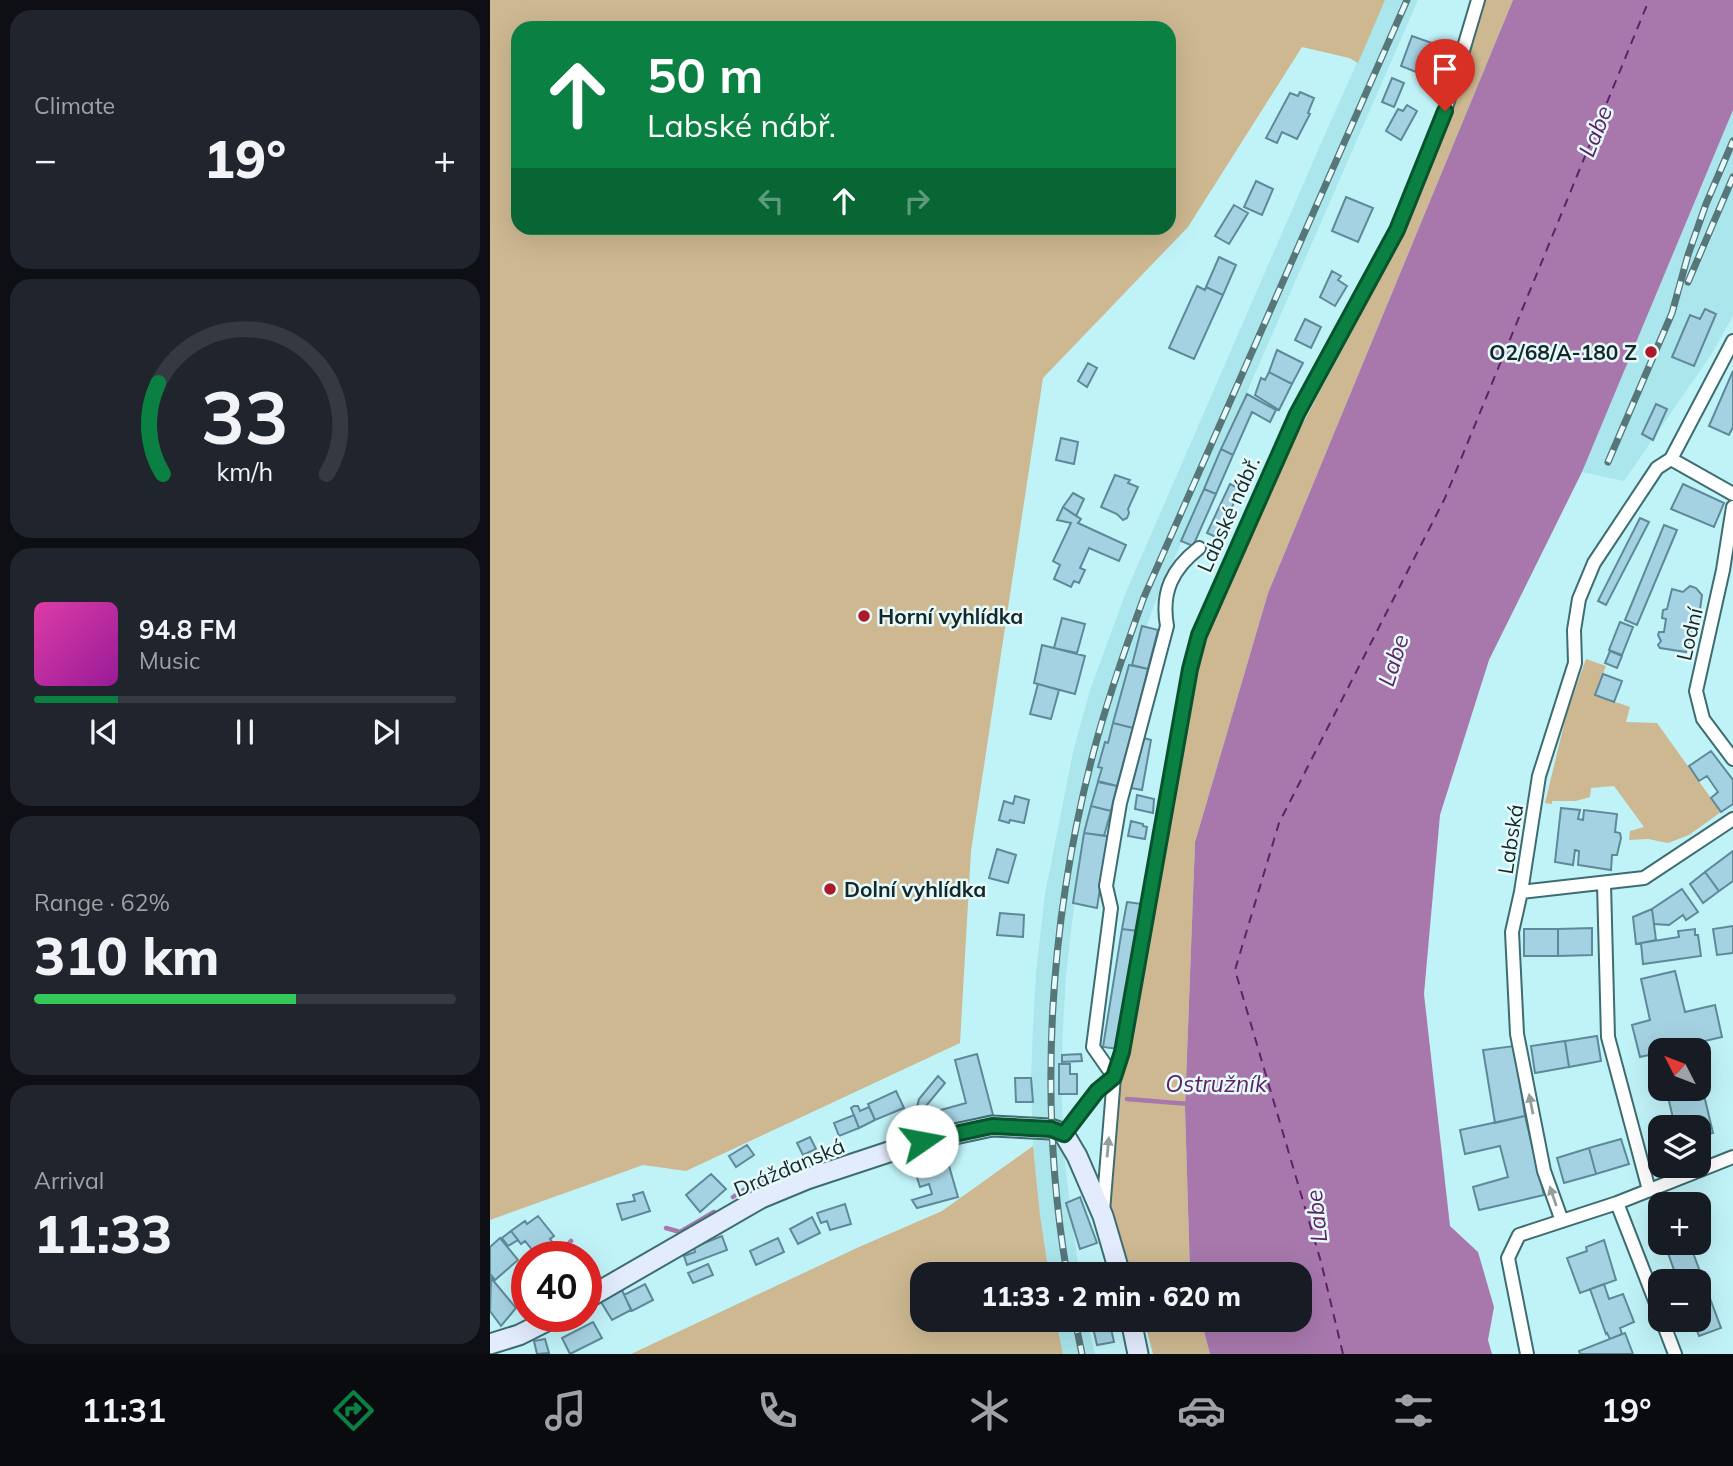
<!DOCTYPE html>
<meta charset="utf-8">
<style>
:root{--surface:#171b24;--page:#20242c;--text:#f1f3f6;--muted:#9ea1a6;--line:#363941;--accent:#0b8043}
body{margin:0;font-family:Mulish,sans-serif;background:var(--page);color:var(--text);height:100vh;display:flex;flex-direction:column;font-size:26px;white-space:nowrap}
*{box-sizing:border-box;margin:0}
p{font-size:23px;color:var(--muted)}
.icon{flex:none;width:38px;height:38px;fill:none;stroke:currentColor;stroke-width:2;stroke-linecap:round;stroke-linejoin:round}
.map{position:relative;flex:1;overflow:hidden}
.panel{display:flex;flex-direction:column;gap:10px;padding:10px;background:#0d0f14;width:490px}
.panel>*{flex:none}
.banner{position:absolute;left:21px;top:21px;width:665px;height:214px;border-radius:21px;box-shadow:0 7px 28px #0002;background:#0b8043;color:#fff;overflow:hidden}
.needle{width:46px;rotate:312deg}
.buttons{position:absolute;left:1158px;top:1038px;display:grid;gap:14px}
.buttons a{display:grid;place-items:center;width:63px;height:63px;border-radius:14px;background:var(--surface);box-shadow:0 7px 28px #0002;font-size:35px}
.speed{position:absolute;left:21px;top:1241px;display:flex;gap:14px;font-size:35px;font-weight:700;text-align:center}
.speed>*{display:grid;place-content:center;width:91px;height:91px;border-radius:50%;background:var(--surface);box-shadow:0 7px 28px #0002;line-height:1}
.speed .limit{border:10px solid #d22;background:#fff;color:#111}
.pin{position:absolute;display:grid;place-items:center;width:60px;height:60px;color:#fff;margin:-72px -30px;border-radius:50% 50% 50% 0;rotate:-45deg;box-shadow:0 0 7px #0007}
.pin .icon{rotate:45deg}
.me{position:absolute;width:77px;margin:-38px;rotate:78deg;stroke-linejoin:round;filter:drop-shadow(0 0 5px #0008)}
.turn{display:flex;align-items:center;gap:24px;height:147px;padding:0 21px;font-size:32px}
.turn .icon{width:91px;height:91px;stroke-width:2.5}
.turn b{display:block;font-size:49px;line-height:60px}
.lanes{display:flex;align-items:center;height:66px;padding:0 21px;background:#0003;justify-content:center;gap:35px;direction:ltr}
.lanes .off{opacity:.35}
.big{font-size:52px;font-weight:800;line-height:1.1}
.panel .card{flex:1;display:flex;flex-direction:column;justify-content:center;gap:10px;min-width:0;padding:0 24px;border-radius:21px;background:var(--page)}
.panel .dial{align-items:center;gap:0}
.dial svg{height:182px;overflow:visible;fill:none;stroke:var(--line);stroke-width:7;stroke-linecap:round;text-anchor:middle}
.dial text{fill:var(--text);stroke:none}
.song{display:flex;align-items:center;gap:21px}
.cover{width:84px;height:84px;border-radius:10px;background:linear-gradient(135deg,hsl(320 70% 55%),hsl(300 70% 35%))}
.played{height:7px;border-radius:4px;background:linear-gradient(90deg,var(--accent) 20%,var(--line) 20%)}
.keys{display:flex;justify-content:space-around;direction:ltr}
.heat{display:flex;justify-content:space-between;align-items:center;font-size:38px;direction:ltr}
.charge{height:10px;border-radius:5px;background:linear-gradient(90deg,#34c759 62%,var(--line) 0)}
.trip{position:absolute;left:420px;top:1262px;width:402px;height:70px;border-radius:21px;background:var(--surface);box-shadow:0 7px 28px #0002;font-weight:800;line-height:70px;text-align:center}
.dock{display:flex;height:112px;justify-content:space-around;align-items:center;background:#090b0e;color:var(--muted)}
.dock .icon{width:49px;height:49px}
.dock .active{color:var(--accent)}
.dock b{font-size:32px;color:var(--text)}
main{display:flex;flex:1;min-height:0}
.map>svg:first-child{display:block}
.built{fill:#aae6ec}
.green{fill:#cdb891;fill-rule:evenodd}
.water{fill:#a878ad}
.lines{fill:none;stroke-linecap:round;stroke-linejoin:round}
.stream{stroke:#a878ad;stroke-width:4.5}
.ferry{stroke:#5f2265;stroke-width:2;stroke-dasharray:9 7;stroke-linecap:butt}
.building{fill:#a5d2e3;stroke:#5e8999;stroke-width:2}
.street-casing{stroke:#3d6d71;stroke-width:16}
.secondary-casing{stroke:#3d6d71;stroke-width:23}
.street{stroke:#fff;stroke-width:12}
.secondary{stroke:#e3ecfd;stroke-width:19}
.rail-casing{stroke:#567679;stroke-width:7}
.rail{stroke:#e6fafc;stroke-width:4.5;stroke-dasharray:13;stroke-linecap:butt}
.oneway{fill:#959e9f}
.route-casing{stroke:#07532c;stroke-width:18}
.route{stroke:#0b8043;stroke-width:12}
.poi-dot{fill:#ad1a27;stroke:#e6fafc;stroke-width:2.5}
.labels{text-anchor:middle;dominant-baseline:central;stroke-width:5;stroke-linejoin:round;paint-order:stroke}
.poi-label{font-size:21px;font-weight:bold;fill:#14282a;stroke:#e6fafc;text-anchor:start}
.street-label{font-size:21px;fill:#14282a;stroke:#e6fafc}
.water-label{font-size:23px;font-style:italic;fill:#5f2265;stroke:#e6fafc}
</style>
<main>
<section class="panel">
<div class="card"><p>Climate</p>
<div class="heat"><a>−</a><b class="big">19°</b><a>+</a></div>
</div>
<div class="card dial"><svg viewBox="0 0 100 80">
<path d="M14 69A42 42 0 1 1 86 69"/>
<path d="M14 69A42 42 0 0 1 12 29" stroke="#0b8043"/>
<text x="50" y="56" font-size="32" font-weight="700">33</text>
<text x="50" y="72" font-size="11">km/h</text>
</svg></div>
<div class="card">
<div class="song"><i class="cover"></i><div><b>94.8 FM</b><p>Music</p></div></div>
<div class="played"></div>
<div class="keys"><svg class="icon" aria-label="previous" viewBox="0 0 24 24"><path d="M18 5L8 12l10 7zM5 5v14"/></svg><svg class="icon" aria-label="pause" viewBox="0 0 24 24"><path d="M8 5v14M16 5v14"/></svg><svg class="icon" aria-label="next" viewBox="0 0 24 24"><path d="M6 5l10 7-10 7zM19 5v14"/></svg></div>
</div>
<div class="card"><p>Range · 62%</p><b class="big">310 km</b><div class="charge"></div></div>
<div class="card"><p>Arrival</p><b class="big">11:33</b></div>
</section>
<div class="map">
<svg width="1243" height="1354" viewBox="0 0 1243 1354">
<rect width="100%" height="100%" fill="#c0f3f8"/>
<path class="built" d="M895,0H928L665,603L629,700L612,759L585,898L576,976L573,1028L571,1081L575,1164L589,1274H559L550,1215L543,1146L541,1081L543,1027L546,973L555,894L583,752L600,690L636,592L832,141Z
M1243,110V316L1221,355L1134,481L1092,472Z
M566,1320H597L605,1354H573Z"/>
<path class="green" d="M0,0H895L868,63L859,58L812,47L698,227L553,378L481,851L470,1043L196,1171L153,1165L0,1220ZM28,28H679V228H28Z
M994,0H1023L778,593L705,842L695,1108L700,1274H641L618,1213L631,1078L640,1054L671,853L707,672L720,629L800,448L894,270L966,99Z
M1096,659L1116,666L1105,695L1140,707L1136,722L1167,723L1231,812L1199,835L1178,843L1158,839L1139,840L1140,831L1154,827L1124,786L1101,788L1100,797L1086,801H1062V804L1055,803L1077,712Z
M543,1146L550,1215L559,1274H432V1320H566L573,1354H141L369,1247L452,1211Z
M654,1320H711L720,1354H663Z"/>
<path class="water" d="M1023,0H1243V110L1092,472L999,660L950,815L934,994L960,1226L988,1252L1004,1307L998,1340L1002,1354H720L711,1320H810V1274H700L695,1108L705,842L778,593Z"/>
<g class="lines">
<path class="stream" d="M637,1099L699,1104
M243,1197L261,1185L305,1171
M176,1228L190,1232L224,1212
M66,1256L81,1241"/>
<path class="ferry" d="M853,1354L831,1262L745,970L789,823L955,498L1159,0"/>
</g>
<path class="building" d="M922,36L942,43L931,74L911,66Z
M902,78L914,83L904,107L892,102Z
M810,92L824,98L818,113L820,114L807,139L792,132L787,143L776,138L800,93L808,96Z
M917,105L927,111L911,140L896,131L908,109L913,111Z
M766,181L783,189L772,215L754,207Z
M856,197L883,208L868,242L842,231Z
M744,205L758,213L739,244L725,236Z
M729,257L746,265L733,295L716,287Z
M842,271L851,276L848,280L857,286L845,306L830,297Z
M707,286L715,290L716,287L733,295L704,359L679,348Z
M1215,309L1226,314L1204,366L1182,357L1200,315L1210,319Z
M815,319L831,327L821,348L805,340Z
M787,350L813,363L802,384L779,372Z
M598,363L607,368L597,387L588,381Z
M1243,371V427L1239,435L1219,426Z
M779,372L802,384L789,410L765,395L771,378L775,380Z
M757,394L786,410L780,422L762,412L743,455L731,449Z
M1166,404L1177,409L1163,440L1152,434Z
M571,438L588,442L584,464L566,460Z
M731,449L743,455L726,494L714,489Z
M625,475L640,480L638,483L648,487L638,509L639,513L637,518L633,520L627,514L611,507Z
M740,484L750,489L728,538L717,533Z
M1193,484L1234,503L1224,527L1181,509Z
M714,489L726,494L703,546L691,541Z
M583,493L594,499L586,516L573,507Z
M573,507L591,519L588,523L636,545L629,561L599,548L590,568L595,570L589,583L584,581L581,587L564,579L570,565L563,561L581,523L567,520Z
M1150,518L1159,522L1116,605L1108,601Z
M1174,525L1187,530L1147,625L1135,620Z
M1200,586L1206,588L1212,595L1209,617L1206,623L1203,622L1196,652L1170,648L1168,645L1171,641L1168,635L1169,632H1174L1176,619L1172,618L1173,610L1177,609L1182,589L1193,592Z
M572,618L595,624L587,653L564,648Z
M1130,622L1143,627L1132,655L1119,650Z
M652,626L668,630L658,669L642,665Z
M552,645L595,656L585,694L544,683Z
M1120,651L1132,656L1127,668L1115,663Z
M639,665L658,669L643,728L623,723Z
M1113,674L1132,681L1124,702L1105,695Z
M548,684L569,690L561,719L540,714Z
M623,723L643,728L627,786L608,781L612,768L608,767L615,742L618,743Z
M654,738L661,740L652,790L641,788Z
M1221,751L1243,780V804L1231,812L1221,798L1228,792L1217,776L1209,781L1199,766Z
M608,782L627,786L621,811L601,806Z
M647,795L664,799L663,813L645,809Z
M525,796L539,800L534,823L520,820L519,823L509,820L514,801L523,804Z
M601,806L621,811L614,836L594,833Z
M1071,808L1090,810L1088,819L1093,820L1094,810L1127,814L1125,832L1130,833L1131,838L1127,855H1122L1121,870L1088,865L1089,851L1085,850L1083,865L1065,862Z
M641,821L653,824V826L657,827L655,839L638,836Z
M594,833L618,836L607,908L583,903Z
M507,849L526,855L518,883L499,878Z
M1243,851V881L1229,891L1215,872Z
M1215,872L1229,891L1213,903L1200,884Z
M1192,889L1208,912L1196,920L1193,915L1179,925L1164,924L1162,909Z
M637,902L652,904L648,931L632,929Z
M1162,909L1166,940L1146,944L1143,917Z
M510,913L534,915L533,937L507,935Z
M1243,926V953L1227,955L1223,929Z
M1102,928V955L1068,956V929Z
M632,929L648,931L628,1049L613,1047Z
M1034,929H1068V956H1034Z
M1205,929V935H1208L1211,956L1153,964L1151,943L1189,937L1188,931Z
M1185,971L1195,1012L1225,1005L1232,1037L1202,1044L1203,1050H1171V1065L1168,1053L1150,1057L1142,1025L1160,1020L1151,979Z
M1107,1036L1111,1061L1079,1067L1075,1041Z
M1075,1041L1079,1067L1045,1073L1041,1046Z
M1024,1046L1035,1116L1005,1123L993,1050Z
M487,1054L503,1115L456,1127L451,1110L476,1103L465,1060Z
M591,1054L592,1061L572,1062V1055Z
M569,1064H580V1074H587V1094H569Z
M1209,1074L1223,1133L1209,1136V1127H1185L1176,1088H1209Z
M448,1076L455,1083L436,1106L435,1112L426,1111L429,1099Z
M525,1078H541L543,1102H526Z
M406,1091L414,1108L385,1120L378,1104Z
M364,1106H368L370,1111L379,1107L385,1120L369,1128L361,1108Z
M452,1111L456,1127L445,1129L441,1116Z
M364,1115L369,1128L349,1136L344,1123Z
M1035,1116L1054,1195L989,1210L983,1187L1018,1177L1010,1146L975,1154L970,1130Z
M320,1137L326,1149L313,1155L307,1143Z
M1131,1139L1139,1164L1106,1174L1099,1148Z
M257,1145L264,1155L246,1167L239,1156Z
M1099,1148L1106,1174L1074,1183L1067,1158Z
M455,1152L468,1197L427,1208L422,1200L442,1194L439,1184L430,1187L422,1162Z
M221,1174L236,1189L210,1212L196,1195Z
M153,1192L160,1211L132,1220L127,1204L145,1201L143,1195Z
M590,1197L607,1243L590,1249L576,1203Z
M355,1204L361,1224L340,1230L337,1221L331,1223L327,1213Z
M48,1216L64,1236L60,1239L64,1244L52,1253L48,1248L43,1251L35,1241L31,1244L21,1231L35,1221L37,1224Z
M322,1217L330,1233L308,1244L300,1229Z
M21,1231L28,1240L18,1246L12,1238Z
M232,1236L237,1250L197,1265L194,1256L205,1252L204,1247Z
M10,1238L28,1260L5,1280L0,1274V1247Z
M288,1238L294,1252L266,1265L260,1251Z
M1114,1240L1126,1280L1090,1293L1077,1258L1097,1251L1096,1247Z
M1174,1242H1199L1231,1328L1209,1336L1203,1320H1209V1281H1188Z
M218,1264L223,1275L203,1283L198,1273Z
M1,1278L26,1308L11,1326L0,1311Z
M155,1284L163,1300L142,1311L134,1295Z
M1114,1284L1119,1299L1133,1294L1144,1322L1130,1328L1132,1334L1120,1339L1117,1333L1116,1334L1100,1289Z
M132,1290L141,1310L122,1320L111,1302Z
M619,1320L624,1342L607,1345L602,1323Z
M103,1322L112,1338L80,1354L72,1338Z
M1135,1333L1143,1354H1090L1089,1351Z
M55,1339L59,1353L47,1354L44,1341Z"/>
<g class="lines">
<defs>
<path id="street" d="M1181,459L1243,494
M1243,507L1233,570L1206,691L1213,719L1243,759
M1114,884L1118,1037L1159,1190
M1031,892L1154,878L1243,819
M624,1077L603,1047L621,908L616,886L630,803L677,626C671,592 682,569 709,548
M574,1134L607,1091L624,1077
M1127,1203L1171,1316
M613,1211L624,1077L632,1052L700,669L709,635L807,414L907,230L955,111L988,0
M1072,1221L1054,1171L1027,1034L1022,932L1031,892L1049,776L1085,663L1084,630L1089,599L1104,563L1167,468L1181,459L1243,341
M1172,1320L1185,1354
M1037,1354L1018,1258L1029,1235L1127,1203L1243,1157"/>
<path id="secondary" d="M96,1299L271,1198L317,1179L432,1141L502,1126L561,1129L574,1134L587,1156L613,1216L630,1274
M641,1320L648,1354
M0,1344L29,1335L67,1316"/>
</defs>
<use href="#street" class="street-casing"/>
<use href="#secondary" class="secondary-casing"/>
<use href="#street" class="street"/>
<use href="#secondary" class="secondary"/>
<defs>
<path id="rail" d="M1198,282L1243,177
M1118,462L1182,313L1198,255L1216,204L1243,141
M577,1274C548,1101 559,923 603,754C617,700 635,649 654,597L917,0
M585,1320L592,1354"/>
</defs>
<use href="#rail" class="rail-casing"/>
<use href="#rail" class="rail"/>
</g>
<defs><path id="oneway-solid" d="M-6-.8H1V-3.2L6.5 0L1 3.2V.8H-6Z" transform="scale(1.75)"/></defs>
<g class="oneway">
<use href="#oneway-solid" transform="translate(1041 1104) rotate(-101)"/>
<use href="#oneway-solid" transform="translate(618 1147) rotate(-85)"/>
<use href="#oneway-solid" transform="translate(1063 1196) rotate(-109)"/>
</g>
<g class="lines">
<defs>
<path id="route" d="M432,1141L502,1126L561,1129L574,1134L607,1091L624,1077L632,1052L700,669L709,635L807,414L907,230L955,111"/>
</defs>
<use href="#route" class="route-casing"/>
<use href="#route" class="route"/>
</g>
<g class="poi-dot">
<circle cx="1161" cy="352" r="7"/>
<circle cx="374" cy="616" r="7"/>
<circle cx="340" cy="889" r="7"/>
</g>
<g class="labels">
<g class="poi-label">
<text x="1147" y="352" text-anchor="end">O2/68/A-180 Z</text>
<text x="388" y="616">Horní vyhlídka</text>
<text x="354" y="889">Dolní vyhlídka</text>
</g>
<g class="street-label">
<text transform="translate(738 514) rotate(-66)">Labské nábř.</text>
<text transform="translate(1199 634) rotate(-77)">Lodní</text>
<text transform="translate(1020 839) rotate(-81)">Labská</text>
<text transform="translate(299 1167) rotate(-23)">Drážďanská</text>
</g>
<g class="water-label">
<text transform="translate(1105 131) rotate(-68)">Labe</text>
<text transform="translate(903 660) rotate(-72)">Labe</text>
<text x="726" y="1083">Ostružník</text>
<text transform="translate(826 1216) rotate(-96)">Labe</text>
</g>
</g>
</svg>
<div class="buttons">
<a><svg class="needle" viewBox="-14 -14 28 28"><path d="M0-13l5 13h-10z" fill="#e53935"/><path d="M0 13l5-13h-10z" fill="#9ea1a6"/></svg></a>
<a><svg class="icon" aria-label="layers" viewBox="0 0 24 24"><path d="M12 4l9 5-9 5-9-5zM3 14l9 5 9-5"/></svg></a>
<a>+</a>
<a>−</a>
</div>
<div class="speed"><div class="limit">40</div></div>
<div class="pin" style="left:955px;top:111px;background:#d93025"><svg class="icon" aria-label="arrive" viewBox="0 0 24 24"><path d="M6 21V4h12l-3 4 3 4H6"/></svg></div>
<svg class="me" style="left:432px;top:1141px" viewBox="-20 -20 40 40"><circle r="19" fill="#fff"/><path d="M0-13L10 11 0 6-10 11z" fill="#0b8043"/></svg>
<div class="trip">11:33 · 2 min · 620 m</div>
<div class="banner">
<div class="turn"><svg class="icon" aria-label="ahead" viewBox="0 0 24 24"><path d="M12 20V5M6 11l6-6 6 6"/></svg><div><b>50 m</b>Labské nábř.</div></div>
<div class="lanes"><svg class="icon off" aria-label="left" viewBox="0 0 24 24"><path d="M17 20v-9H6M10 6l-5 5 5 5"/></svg><svg class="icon" aria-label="ahead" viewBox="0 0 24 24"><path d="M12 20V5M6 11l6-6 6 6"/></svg><svg class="icon off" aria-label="right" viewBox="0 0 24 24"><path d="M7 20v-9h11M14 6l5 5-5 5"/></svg></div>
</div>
</div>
</main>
<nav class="dock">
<b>11:31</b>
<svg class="icon active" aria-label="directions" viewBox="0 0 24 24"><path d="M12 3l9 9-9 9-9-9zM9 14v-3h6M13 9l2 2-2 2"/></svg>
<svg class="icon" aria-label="music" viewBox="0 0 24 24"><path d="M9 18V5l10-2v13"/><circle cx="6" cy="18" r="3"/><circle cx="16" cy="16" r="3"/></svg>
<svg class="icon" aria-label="phone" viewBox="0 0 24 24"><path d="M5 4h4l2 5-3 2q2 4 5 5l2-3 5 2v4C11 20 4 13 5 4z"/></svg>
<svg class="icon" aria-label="climate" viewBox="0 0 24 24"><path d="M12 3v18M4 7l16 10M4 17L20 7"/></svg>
<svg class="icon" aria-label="car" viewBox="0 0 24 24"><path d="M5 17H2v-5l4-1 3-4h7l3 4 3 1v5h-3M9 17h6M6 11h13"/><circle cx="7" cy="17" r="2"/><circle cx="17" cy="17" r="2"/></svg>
<svg class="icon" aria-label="filters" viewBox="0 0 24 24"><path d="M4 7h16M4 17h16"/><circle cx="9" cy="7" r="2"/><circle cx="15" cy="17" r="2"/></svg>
<b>19°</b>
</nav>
